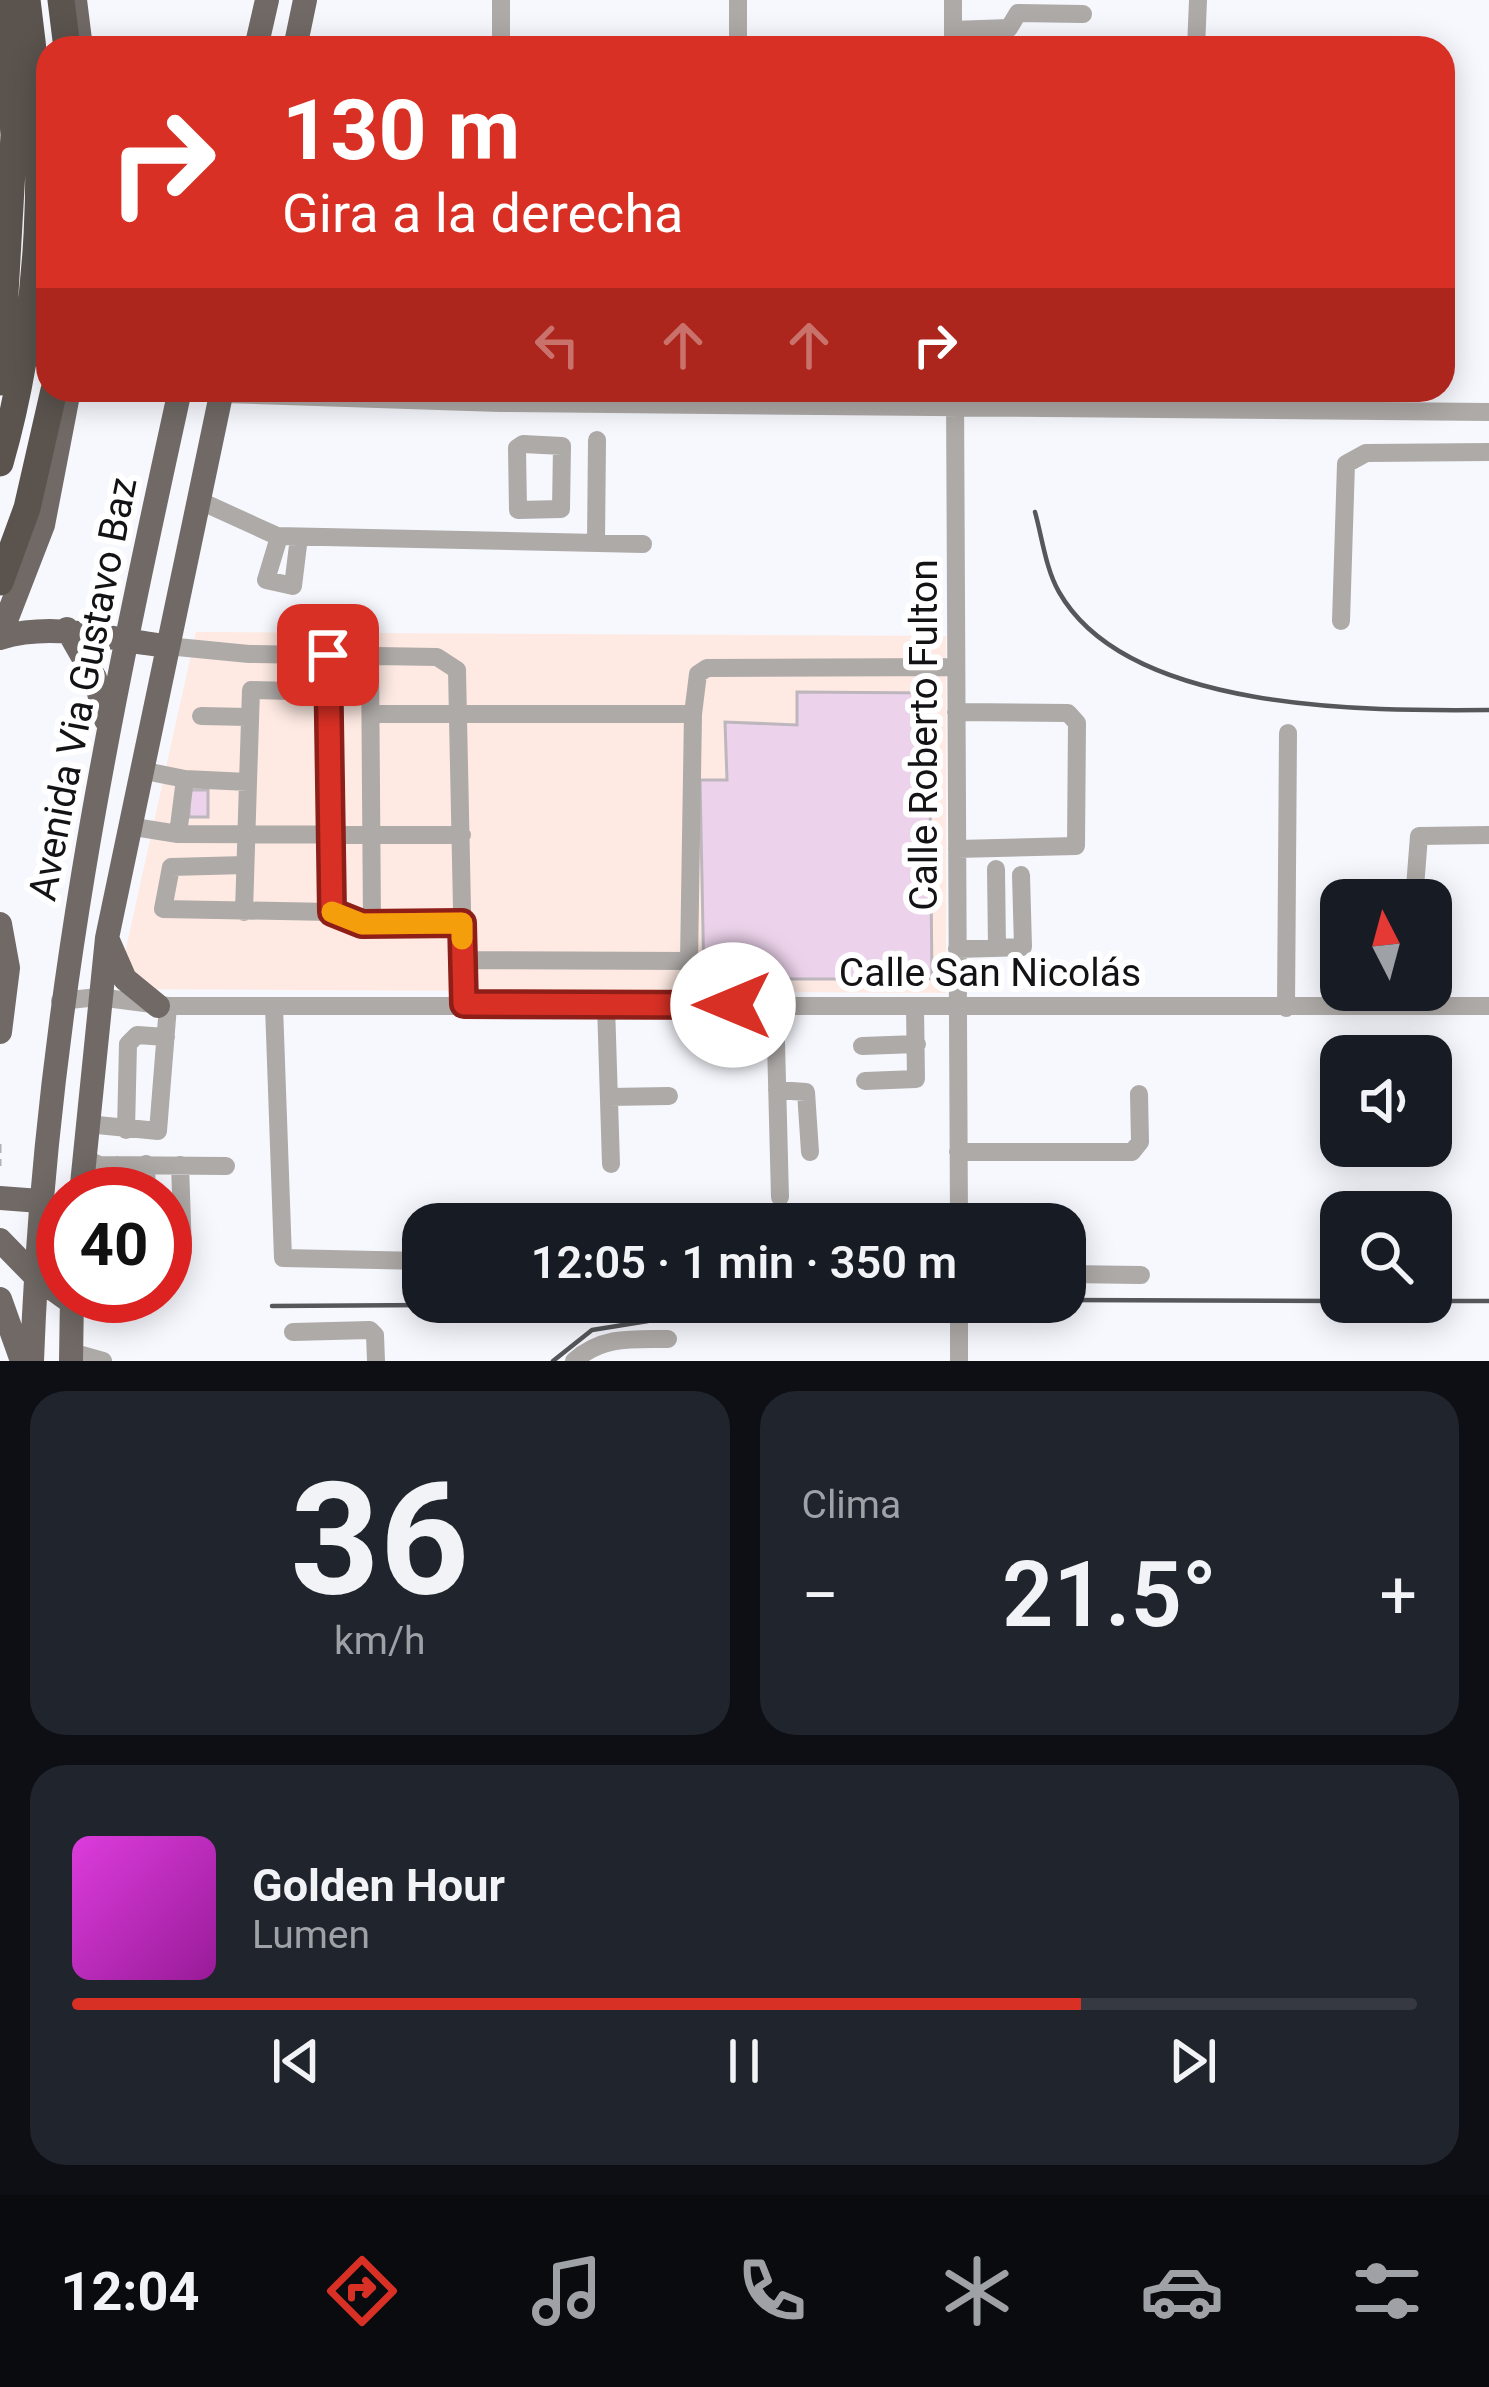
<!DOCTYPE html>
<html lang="es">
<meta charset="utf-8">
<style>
:root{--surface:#171b24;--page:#20242c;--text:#f1f3f6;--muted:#9ea1a6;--line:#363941;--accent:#d93025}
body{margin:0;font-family:Roboto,sans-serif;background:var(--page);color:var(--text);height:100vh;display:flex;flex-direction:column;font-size:45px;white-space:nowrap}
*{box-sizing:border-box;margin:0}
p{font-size:39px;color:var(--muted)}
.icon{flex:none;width:66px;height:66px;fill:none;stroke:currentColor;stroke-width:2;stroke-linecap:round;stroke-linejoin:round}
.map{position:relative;height:1361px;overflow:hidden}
.drawer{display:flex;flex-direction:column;gap:30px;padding:30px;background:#0d0f14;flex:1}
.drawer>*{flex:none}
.banner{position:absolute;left:36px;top:36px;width:1419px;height:366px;border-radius:36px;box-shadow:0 6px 30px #0003;background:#d93025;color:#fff;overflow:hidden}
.needle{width:78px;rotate:354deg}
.buttons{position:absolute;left:1320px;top:879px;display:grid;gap:24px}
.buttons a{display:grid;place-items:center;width:132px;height:132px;border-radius:24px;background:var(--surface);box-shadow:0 6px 30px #0003;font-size:60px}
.speed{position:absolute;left:36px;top:1167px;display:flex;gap:24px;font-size:60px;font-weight:700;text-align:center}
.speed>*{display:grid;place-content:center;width:156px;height:156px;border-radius:50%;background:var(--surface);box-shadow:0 6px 30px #0003;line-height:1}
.speed .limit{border:18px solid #d22;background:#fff;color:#111}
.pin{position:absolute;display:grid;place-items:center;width:102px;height:102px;color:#fff;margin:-51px;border-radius:24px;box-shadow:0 6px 18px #0006}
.me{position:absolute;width:132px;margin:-66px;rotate:270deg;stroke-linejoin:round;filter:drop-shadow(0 0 9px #0008)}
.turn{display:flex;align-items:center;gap:42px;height:252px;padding:0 48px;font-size:54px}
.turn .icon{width:156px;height:156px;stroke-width:2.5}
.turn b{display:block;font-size:84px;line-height:102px}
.lanes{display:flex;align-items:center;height:114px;padding:0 48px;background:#0003;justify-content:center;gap:60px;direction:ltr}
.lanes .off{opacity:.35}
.big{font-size:90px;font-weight:600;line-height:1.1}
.drawer .widget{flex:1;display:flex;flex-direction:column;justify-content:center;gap:18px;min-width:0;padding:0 42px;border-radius:36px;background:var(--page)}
.drawer .dial{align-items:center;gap:0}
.dial b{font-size:156px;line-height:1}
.song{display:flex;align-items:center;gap:36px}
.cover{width:144px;height:144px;border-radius:18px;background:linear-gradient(135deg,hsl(300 70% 55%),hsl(300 70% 35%))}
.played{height:12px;border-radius:6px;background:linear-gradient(90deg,var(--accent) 75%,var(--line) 75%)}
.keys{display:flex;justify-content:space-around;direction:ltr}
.heat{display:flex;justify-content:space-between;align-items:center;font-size:66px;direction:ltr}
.drawer .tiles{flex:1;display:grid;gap:30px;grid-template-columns:1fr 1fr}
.widget:last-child{grid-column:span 2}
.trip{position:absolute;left:402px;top:1203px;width:684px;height:120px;border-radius:36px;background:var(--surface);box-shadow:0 6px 30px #0003;font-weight:600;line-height:120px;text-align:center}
.tab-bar{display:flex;height:192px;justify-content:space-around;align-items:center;background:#090b0e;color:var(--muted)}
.tab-bar .icon{width:84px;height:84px}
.tab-bar .current{color:var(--accent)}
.tab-bar b{font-size:54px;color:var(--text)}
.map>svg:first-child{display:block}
.commercial{fill:#feeae3}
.building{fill:#ecd3eb;stroke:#bdb6bd;stroke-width:3}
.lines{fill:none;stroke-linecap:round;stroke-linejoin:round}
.path{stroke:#b1b1b7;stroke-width:3;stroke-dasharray:9 6;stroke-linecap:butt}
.minor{stroke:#aeaaa8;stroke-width:18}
.major{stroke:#706965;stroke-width:24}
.highway{stroke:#5a534e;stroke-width:27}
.rail{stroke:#56575a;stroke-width:4.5}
.route-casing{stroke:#8d1f18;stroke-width:30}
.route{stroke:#d93025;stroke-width:21}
.slow{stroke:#f59e0b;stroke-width:21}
.labels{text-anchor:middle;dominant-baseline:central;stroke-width:12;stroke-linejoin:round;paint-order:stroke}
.street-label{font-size:39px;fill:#131316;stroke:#fff}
</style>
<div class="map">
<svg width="1489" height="1361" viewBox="0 0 1489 1361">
<rect width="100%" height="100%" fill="#f7f8fe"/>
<path class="commercial" d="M196,632L946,636V993L117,989Z"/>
<path class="building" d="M797,692L929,693L932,979H704L700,780H727L725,722L797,725Z
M189,790H208V817H189Z"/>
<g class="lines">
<path class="path" d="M0,1144V1166"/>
<path class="minor" d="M953,0V48
M953,30L1009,28L1018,13L1083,14
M501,48V0
M738,48V0
M1196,48L1198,0
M955,390L959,1224
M222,394L500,403L1489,412
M523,444L562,446L561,509L518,510L517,448Z
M198,500L277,536L643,544
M279,537L266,580L293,586L299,537
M596,542L597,440
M1341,621L1346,464L1366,453L1489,452
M167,646L249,654L437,657L457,670L464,1004
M370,656L372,924
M329,692L332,912
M956,712L1068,713L1077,723L1076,846L957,849
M371,714H693L689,961L462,960
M693,714L698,674L707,668L956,667
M201,716L248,717
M140,770L185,779L248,782L244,912
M248,782L251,690L329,692L328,655
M128,826L178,834L462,835
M178,834L185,779
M245,865L171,867L163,909L332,912L362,924L462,923
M996,869L997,948
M1414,900L1419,836L1489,835
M957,949L1023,947L1021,875
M60,1001L98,997L168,1006H1489
M775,1004L780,1197
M606,1005L611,1164
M274,1006L283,1258L423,1261
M1286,1008L1288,733
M862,1046L917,1044
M865,1081L916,1079L915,1007
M777,1090L806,1092L810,1152
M609,1097L669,1096
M87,1124L158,1131L168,1006
M126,1130L128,1044L137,1035L166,1037
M958,1152H1132L1140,1142L1139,1094
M84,1158L99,1165L226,1166
M146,1164L147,1194
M116,1194L117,1165
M165,1258L183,1251L180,1165
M1065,1274L1141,1275
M114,1296L119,1304L148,1301L149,1296
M959,1302V1361
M293,1332L370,1330L375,1335L376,1361
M71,1352L103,1361
M574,1361C602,1336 632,1339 668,1339"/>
<path class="major" d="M75,0L81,48
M256,48L267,0
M295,48L305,0
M67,629L95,678L106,720
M0,636L43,525L69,390
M0,638C56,621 110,640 167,646
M0,924L8,968L0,1032
M107,938L125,979L158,1006
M81,1194L107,938L222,390
M0,1198L40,1201
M0,1240L35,1276L71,1302
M0,1299L22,1361
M32,1361C44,1025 108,717 180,390
M71,1361L72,1296"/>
<path class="highway" d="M61,0L67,48
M0,382L14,135L4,0
M0,463C42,317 48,150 27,0
M0,582L27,508L54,390"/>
<path class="rail" d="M1035,512C1042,537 1046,570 1059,592C1128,713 1368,711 1489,710
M1065,1300L1341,1301
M1431,1301H1489
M272,1306L895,1302
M866,1319H925L956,1302
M553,1361L592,1330L648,1321"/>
</g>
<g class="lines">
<defs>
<path id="route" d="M328,655L332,912L362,924L462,923L464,1004L733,1005"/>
</defs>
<use href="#route" class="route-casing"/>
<use href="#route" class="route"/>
<path class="slow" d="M332,912L362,924L462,923V939"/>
</g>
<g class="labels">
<g class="street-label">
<text transform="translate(83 689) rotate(-79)">Avenida Via Gustavo Baz</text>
<text transform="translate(924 735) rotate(-90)">Calle Roberto Fulton</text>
<text x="990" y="973">Calle San Nicolás</text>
</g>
</g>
</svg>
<div class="buttons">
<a><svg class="needle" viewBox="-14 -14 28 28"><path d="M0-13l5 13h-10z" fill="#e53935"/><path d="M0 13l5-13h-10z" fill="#9ea1a6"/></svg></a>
<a><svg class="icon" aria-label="sound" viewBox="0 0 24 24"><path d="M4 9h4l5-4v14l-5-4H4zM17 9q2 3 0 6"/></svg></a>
<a><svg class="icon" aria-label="search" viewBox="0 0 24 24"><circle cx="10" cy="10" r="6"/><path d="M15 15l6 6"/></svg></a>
</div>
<div class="speed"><div class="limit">40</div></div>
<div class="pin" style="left:328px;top:655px;background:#d93025"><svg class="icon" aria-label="arrive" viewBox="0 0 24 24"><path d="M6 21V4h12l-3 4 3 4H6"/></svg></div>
<svg class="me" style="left:733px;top:1005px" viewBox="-20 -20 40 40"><circle r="19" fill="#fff"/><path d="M0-13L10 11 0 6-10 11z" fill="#d93025"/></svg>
<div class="trip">12:05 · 1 min · 350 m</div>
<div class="banner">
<div class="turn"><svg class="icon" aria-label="right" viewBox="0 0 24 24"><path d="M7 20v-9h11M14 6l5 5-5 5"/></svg><div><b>130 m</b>Gira a la derecha</div></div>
<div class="lanes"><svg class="icon off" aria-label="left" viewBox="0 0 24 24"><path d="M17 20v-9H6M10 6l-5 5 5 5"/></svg><svg class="icon off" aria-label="ahead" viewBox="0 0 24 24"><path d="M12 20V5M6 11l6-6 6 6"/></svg><svg class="icon off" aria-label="ahead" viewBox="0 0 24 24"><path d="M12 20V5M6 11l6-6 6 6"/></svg><svg class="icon" aria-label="right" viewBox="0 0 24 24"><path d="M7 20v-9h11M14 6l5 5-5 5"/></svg></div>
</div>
</div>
<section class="drawer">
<div class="tiles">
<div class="widget dial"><b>36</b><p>km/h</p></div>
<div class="widget"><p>Clima</p>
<div class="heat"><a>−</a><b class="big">21.5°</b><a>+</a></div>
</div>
<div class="widget">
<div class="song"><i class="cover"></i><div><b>Golden Hour</b><p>Lumen</p></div></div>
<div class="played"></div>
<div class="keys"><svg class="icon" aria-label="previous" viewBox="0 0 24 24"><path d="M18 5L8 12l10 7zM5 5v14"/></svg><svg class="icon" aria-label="pause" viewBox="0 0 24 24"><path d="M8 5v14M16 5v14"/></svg><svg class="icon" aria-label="next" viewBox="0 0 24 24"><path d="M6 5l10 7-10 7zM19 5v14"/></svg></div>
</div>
</div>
</section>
<nav class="tab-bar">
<b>12:04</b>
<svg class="icon current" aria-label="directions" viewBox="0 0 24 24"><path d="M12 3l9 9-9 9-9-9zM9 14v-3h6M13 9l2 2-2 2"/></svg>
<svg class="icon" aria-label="music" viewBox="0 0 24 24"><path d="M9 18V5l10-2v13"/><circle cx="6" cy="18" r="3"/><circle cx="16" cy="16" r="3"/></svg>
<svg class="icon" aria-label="phone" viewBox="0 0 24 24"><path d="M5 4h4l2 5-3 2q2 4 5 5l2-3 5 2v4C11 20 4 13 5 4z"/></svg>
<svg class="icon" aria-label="climate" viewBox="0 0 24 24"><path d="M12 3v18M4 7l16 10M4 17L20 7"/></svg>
<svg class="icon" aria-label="car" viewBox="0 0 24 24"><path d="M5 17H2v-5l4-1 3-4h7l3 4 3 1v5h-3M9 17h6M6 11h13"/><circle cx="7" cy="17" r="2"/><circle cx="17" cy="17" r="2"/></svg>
<svg class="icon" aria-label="filters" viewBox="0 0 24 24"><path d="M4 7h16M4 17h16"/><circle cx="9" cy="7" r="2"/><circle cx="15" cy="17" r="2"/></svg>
</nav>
